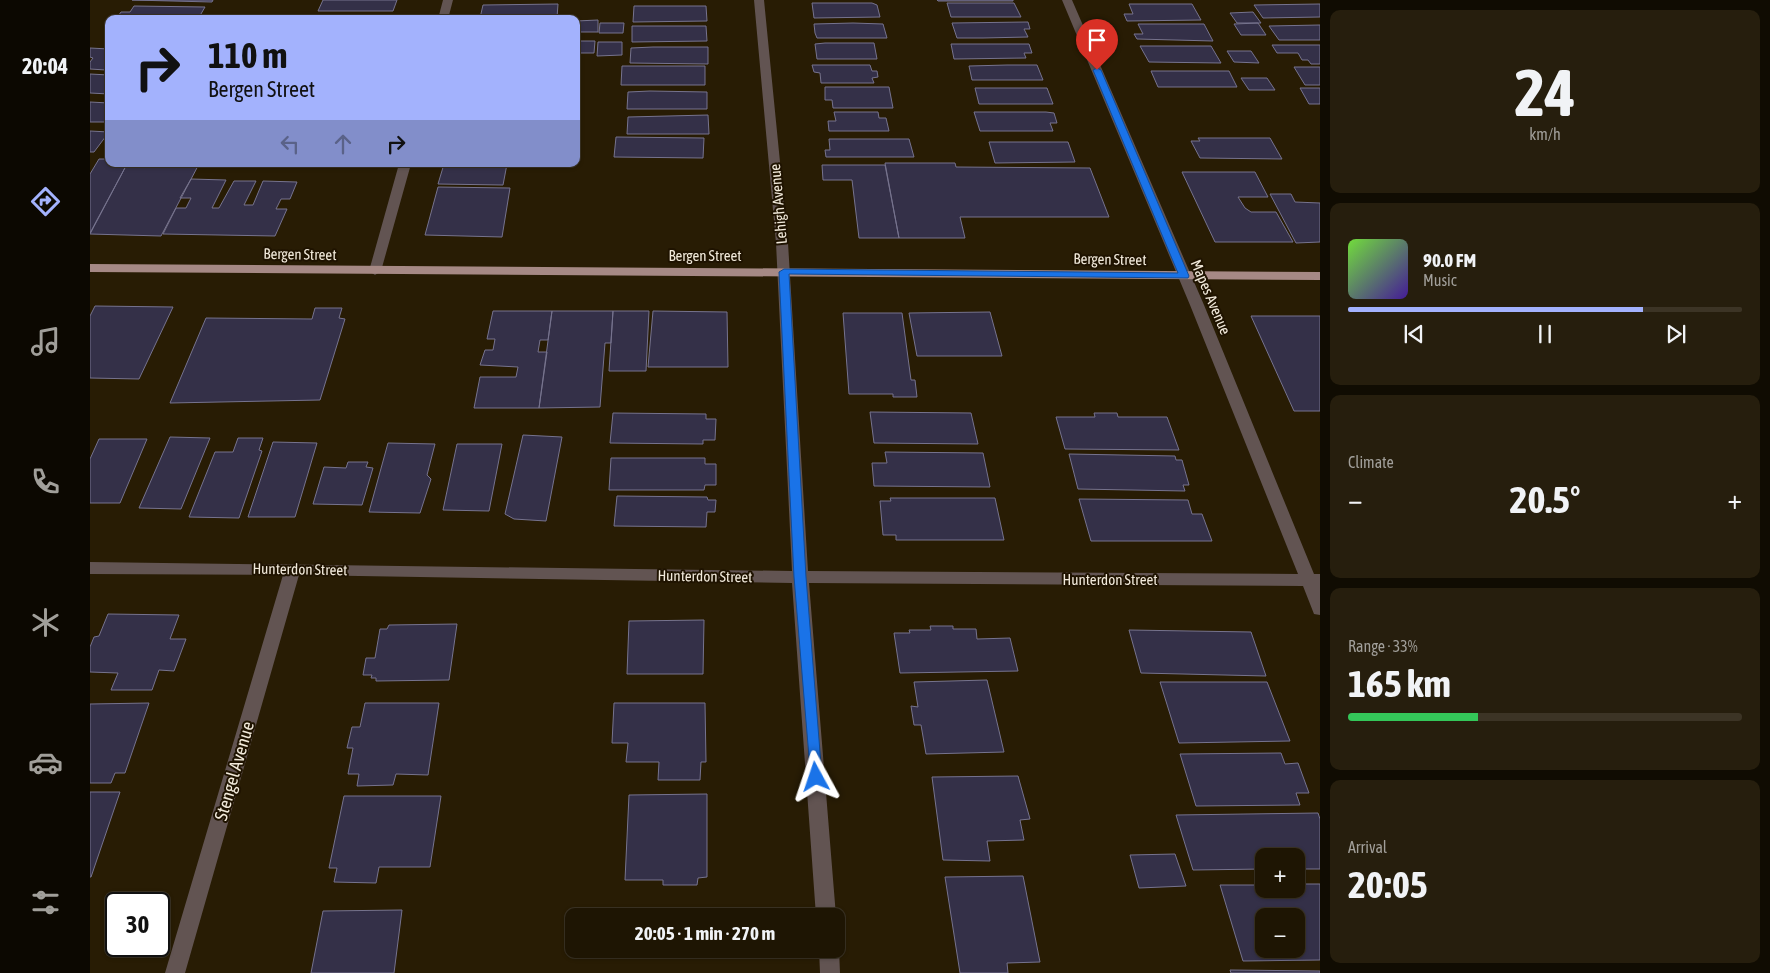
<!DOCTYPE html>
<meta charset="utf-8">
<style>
:root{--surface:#1e1503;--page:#261e0d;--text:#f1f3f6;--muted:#a19f9a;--line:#3c3425;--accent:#a3b2fd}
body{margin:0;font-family:"Asap Condensed",sans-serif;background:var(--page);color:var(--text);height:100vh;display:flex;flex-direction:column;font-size:19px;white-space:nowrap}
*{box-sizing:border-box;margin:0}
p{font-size:16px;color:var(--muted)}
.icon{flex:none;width:28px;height:28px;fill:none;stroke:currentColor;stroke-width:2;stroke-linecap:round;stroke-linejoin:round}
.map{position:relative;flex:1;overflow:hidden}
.drawer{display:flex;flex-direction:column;gap:10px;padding:10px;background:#100c02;width:450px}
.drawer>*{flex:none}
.guide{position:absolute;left:15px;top:15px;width:475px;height:152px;border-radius:10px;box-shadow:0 1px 4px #0004,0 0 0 1px var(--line);background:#a3b2fd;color:#111;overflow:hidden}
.tools{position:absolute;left:1165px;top:848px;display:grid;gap:10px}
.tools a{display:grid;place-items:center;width:50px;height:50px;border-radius:10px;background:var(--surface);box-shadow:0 1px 4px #0004,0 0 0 1px var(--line);font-size:25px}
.speed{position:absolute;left:15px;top:892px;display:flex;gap:10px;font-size:25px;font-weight:700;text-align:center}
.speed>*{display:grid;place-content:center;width:65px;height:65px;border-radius:50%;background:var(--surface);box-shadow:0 1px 4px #0004,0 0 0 1px var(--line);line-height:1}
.speed .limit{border:2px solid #111;border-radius:8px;background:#fff;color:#111}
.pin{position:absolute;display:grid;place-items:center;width:42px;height:42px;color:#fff;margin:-51px -21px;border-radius:50% 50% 50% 0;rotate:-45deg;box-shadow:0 0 5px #0007}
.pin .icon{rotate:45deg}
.me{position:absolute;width:55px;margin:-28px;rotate:355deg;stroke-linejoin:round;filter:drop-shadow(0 0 4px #0008)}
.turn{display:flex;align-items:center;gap:18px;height:105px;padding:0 20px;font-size:22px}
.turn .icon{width:65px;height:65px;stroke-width:2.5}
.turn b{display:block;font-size:35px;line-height:42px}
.lanes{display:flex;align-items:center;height:48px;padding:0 20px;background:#0003;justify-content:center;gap:25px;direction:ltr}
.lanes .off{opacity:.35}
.big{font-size:38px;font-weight:700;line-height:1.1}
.drawer .card{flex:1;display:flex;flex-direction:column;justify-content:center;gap:8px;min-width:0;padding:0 18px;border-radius:10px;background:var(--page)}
.drawer .dial{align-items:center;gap:0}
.dial b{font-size:65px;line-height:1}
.song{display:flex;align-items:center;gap:15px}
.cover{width:60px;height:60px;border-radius:8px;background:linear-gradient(135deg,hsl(100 70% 55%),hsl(260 70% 35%))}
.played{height:5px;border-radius:2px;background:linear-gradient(90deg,var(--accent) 75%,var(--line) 75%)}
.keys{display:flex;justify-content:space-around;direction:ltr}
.heat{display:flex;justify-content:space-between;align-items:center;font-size:28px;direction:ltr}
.charge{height:8px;border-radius:4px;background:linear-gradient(90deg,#34c759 33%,var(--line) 0)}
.trip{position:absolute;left:475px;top:908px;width:280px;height:50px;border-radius:10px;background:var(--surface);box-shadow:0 1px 4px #0004,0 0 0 1px var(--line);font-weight:700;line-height:50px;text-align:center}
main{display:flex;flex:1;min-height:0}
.tabs{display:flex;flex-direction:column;width:90px;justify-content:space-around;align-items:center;background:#0c0801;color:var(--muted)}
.tabs .icon{width:35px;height:35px}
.tabs .selected{color:var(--accent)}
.tabs b{font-size:22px;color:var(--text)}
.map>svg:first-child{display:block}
.building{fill:#343048;stroke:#76738e;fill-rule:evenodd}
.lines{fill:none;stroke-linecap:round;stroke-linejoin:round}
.minor{fill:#625452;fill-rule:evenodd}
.major{fill:#a68985;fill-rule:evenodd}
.route{fill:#1a73e8;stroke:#114b97}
.labels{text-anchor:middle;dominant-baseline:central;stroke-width:4;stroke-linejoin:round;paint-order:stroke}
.street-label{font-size:15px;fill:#f2eadb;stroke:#1f1300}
.near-street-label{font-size:18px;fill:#f2eadb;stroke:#1f1300}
</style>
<main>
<nav class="tabs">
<b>20:04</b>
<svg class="icon selected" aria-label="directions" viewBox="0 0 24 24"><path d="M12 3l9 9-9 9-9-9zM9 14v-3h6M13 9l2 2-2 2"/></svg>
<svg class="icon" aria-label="music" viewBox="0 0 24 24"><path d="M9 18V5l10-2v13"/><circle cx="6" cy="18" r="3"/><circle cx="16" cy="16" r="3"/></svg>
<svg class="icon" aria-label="phone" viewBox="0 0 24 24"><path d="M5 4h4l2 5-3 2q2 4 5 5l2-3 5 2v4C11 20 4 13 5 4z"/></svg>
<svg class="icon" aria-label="climate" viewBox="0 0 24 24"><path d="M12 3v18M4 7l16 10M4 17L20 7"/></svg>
<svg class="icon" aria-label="car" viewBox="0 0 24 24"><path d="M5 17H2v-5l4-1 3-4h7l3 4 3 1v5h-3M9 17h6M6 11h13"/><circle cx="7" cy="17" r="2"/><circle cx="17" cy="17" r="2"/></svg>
<svg class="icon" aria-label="filters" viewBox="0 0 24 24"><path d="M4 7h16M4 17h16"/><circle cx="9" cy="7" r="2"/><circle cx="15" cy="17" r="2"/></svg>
</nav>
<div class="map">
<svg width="1230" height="973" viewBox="0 0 1230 973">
<rect width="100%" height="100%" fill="#281c04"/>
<path class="building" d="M42,0H123L122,2Z
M233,0H307L303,11H228Z
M847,0H923V1H848Z
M722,3H782L787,5L790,17L724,18Z
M857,3H924L931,17H861Z
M468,4L467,18H390L393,5Z
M1039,4H1102L1111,20L1037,21L1034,14H1043Z
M1230,4V17L1173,18L1164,5Z
M44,6L115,7L108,19H26L31,12H40Z
M544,6H616L617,21L543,22Z
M1163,12L1171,23H1147L1140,13Z
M508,20V32H486V21Z
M938,22L940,29H934L938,37L893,38H867L862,23Z
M510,23H534L533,33H509Z
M763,23L793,24L797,38H727L725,33L724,24Z
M1168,23L1176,35H1151L1144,24Z
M1048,24H1114L1123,41L1047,39L1044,34H1053Z
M1230,25V40H1189L1179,26Z
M542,26H616L617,41L542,42Z
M486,41H505L504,53H486Z
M508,42H532V55L507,56Z
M735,43H784L787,59H727L725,44Z
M861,44H939L942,53H934L936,58L864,59Z
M1182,45H1230V64H1221L1218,60H1212L1208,53H1187Z
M1050,46H1121L1131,63L1059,62Z
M563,47H618V64L540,63L541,48Z
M0,48L19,49V67L16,70L0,69V62L3,58L0,57Z
M1137,51H1161L1169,63L1144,62Z
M722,65H780L782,71H787L788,77L782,78L784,83H731L730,73L724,72Z
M917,65H947L953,80H882L879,66Z
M532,66H615V85H531Z
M1204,67H1230V85H1215Z
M1061,71H1139L1147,87H1068Z
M0,74L19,75V94L0,93Z
M1151,78H1177L1185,90H1159Z
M735,87H799L803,108H743L742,100H735Z
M885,88H957L963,104H889Z
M1210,88H1230V104H1219Z
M560,91L617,92V109H537L538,92Z
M0,102L19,103V122H0Z
M744,112H788L789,118H796L799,131H739L738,121H746Z
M884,112H956L964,113L967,123H960L963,131H890Z
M618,115L619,134H537L538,117Z
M0,131L19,132L4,152H0Z
M526,137L614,138L613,158L524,157Z
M1108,138H1180L1192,159L1110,158L1101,141H1110Z
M739,139H819L824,157H736L735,150H740Z
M899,142H978L985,162L905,163Z
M9,159H19V164H37L0,233V174Z
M795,163H865L866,167L1000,168L1019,217H870L875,238H809Z
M37,164H109L71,236L0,234Z
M354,164H417L413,185L348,184Z
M732,165H795L809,238H769L762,180H733Z
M1092,172H1165L1178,197H1148L1155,208L1161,212H1186L1203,242H1125Z
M101,179L136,180L122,208H129L144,181H166L154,205H163L173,181L207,182L200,199H191L186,209H197L185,236L73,234L86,208H96L101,198H90Z
M348,187L420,188L412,237L335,235Z
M1180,194H1201L1205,202L1230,203V242L1206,243Z
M5,306L83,307L49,379L0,378V316Z
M225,308H252L249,318L255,319L230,400L80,403L116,318L222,319Z
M403,311H462L458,340H450L448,352H457L449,408H384L390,377H426L428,367L390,365L395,350H403L405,339H397Z
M462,311H523L521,343H515L510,407L449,408Z
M523,311H559L556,371H519Z
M563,311L637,312L638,367H558Z
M900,312L912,356H827L819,313Z
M753,313H812L821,380H825L827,397H803V394H759Z
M1161,316H1230V411H1204Z
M780,412L881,413L888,444L784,443Z
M523,413L616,414V419H626L625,440H613V444L520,443Z
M1004,413H1027L1028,417H1077L1089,450L975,449L966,417H1005Z
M433,435L472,437L456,521L424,519L415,514Z
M80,437L120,438L91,509L49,508Z
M148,438H173L169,450L172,451L149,518L99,517L125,452H143Z
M9,439H57L30,503H0V459Z
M183,442L227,443L205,517H158Z
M298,443L345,444L337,475L341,479L330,513L279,512Z
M367,444H412L399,511L353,510Z
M795,452L893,453L900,487L784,486L782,463H797Z
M979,454L1085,456L1086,460H1092L1099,485H1093L1095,491L988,489Z
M521,458H615V464H626V485H615L614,490H519Z
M258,462H278L276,467L283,468L272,505L223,504L234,467L256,468Z
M527,496L617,497L618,500H626L625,512H617L616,527L524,526Z
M800,498H905L914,540H806V535H793L790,501H801Z
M989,499L1098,500L1102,514H1112L1122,541H1001Z
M18,614L89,615L80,639H96L84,671L69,670L62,690H21L28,673L0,672V647L4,637L9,636Z
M614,620L613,674H537L539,621Z
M367,624L359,680L286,681V678H281L282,675H273L276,658H285L290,629H297L299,625Z
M840,626H863V629H886L887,639L920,638L928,671L810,673L804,633H820L819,630H841Z
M1039,630L1161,632L1176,676L1051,673Z
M897,680L914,752L836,754L831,725H824L821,706L828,707L824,682Z
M1070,682H1177L1200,741L1089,743Z
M59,703L35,773H25L21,783H0V704Z
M275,703H349L338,775L306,774L303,785L267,786L269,774H258L263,748H257L262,727H270Z
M524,703H615L616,762H611L610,780H568L569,762H536L538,743H522Z
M1191,753L1195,764L1208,763L1219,793H1206L1210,805L1106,806L1090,754Z
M928,776L940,819L930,820L934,840L897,841L900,861L853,860L842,777Z
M0,792H30L1,877H0Z
M617,794V877L608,878L607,885H573V880H535L539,795Z
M254,796H351L340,867H289L286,883L244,882L247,868H239Z
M1228,813L1230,819V869H1206V856H1174V869L1103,870L1086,815Z
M1085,854L1096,886L1049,888L1040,855Z
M933,876L950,962L917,963L918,973H870L855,877Z
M1206,884H1230V960L1153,961L1130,885H1174V889H1206ZM1174,916H1206V949H1174Z
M312,910L304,973H221L233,911Z
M1140,970L1230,971V973H1141Z"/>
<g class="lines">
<path class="minor" d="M353,0H363L358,19H348Z
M664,0H674L698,243L718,571L1208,574L1100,305L972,0H982L1114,305L1224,574H1230V615L1224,614L1213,586L719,583L746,916H726L702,583L209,575L95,973H75L193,575L0,574V562L702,571L686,243Z
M309,164H321L291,271L285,275L279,271Z
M746,943L749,949L750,973H730L729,949H746Z"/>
<path class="major" d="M0,264L1230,272V280L0,272Z"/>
</g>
<path class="route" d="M1007,68L1011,70L1099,276L1098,278L699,274L716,577L732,777L730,781L726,783L721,781L704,577L689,272L694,269L1088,273L1003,70Z"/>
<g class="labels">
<g class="street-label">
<text transform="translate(688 204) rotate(-95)">Lehigh Avenue</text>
<text transform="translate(210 254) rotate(1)">Bergen Street</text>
<text x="615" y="255">Bergen Street</text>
<text transform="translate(1020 259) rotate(1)">Bergen Street</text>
<text transform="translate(1121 297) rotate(67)">Mapes Avenue</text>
<text transform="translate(210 569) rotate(1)">Hunterdon Street</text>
<text transform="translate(615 576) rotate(1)">Hunterdon Street</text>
<text x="1020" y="579">Hunterdon Street</text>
</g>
<g class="near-street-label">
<text transform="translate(144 771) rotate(-74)">Stengel Avenue</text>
</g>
</g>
</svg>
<div class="tools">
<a>+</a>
<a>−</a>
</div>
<div class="speed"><div class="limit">30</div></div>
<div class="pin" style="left:1007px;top:70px;background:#d93025"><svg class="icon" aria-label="arrive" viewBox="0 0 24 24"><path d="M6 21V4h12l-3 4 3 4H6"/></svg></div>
<svg class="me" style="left:726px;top:777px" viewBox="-20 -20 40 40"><path d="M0-17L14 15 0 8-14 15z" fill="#1a73e8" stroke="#fff" stroke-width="4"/></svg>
<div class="trip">20:05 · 1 min · 270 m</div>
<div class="guide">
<div class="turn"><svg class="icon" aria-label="right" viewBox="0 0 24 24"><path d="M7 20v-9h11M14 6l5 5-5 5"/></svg><div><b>110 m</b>Bergen Street</div></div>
<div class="lanes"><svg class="icon off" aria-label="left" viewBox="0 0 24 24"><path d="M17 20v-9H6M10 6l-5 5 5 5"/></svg><svg class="icon off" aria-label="ahead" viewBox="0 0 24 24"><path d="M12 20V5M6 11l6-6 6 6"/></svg><svg class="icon" aria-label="right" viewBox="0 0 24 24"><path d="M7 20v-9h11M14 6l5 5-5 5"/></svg></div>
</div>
</div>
<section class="drawer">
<div class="card dial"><b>24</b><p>km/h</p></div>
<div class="card">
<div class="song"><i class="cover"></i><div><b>90.0 FM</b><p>Music</p></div></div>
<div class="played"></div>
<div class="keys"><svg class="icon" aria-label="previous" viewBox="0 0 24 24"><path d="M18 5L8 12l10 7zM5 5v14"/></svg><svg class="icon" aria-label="pause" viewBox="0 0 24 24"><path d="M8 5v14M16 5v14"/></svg><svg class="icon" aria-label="next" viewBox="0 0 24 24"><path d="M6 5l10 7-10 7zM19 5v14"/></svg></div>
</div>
<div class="card"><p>Climate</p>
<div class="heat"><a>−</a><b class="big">20.5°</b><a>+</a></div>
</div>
<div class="card"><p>Range · 33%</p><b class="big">165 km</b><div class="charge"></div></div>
<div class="card"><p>Arrival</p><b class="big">20:05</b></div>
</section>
</main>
